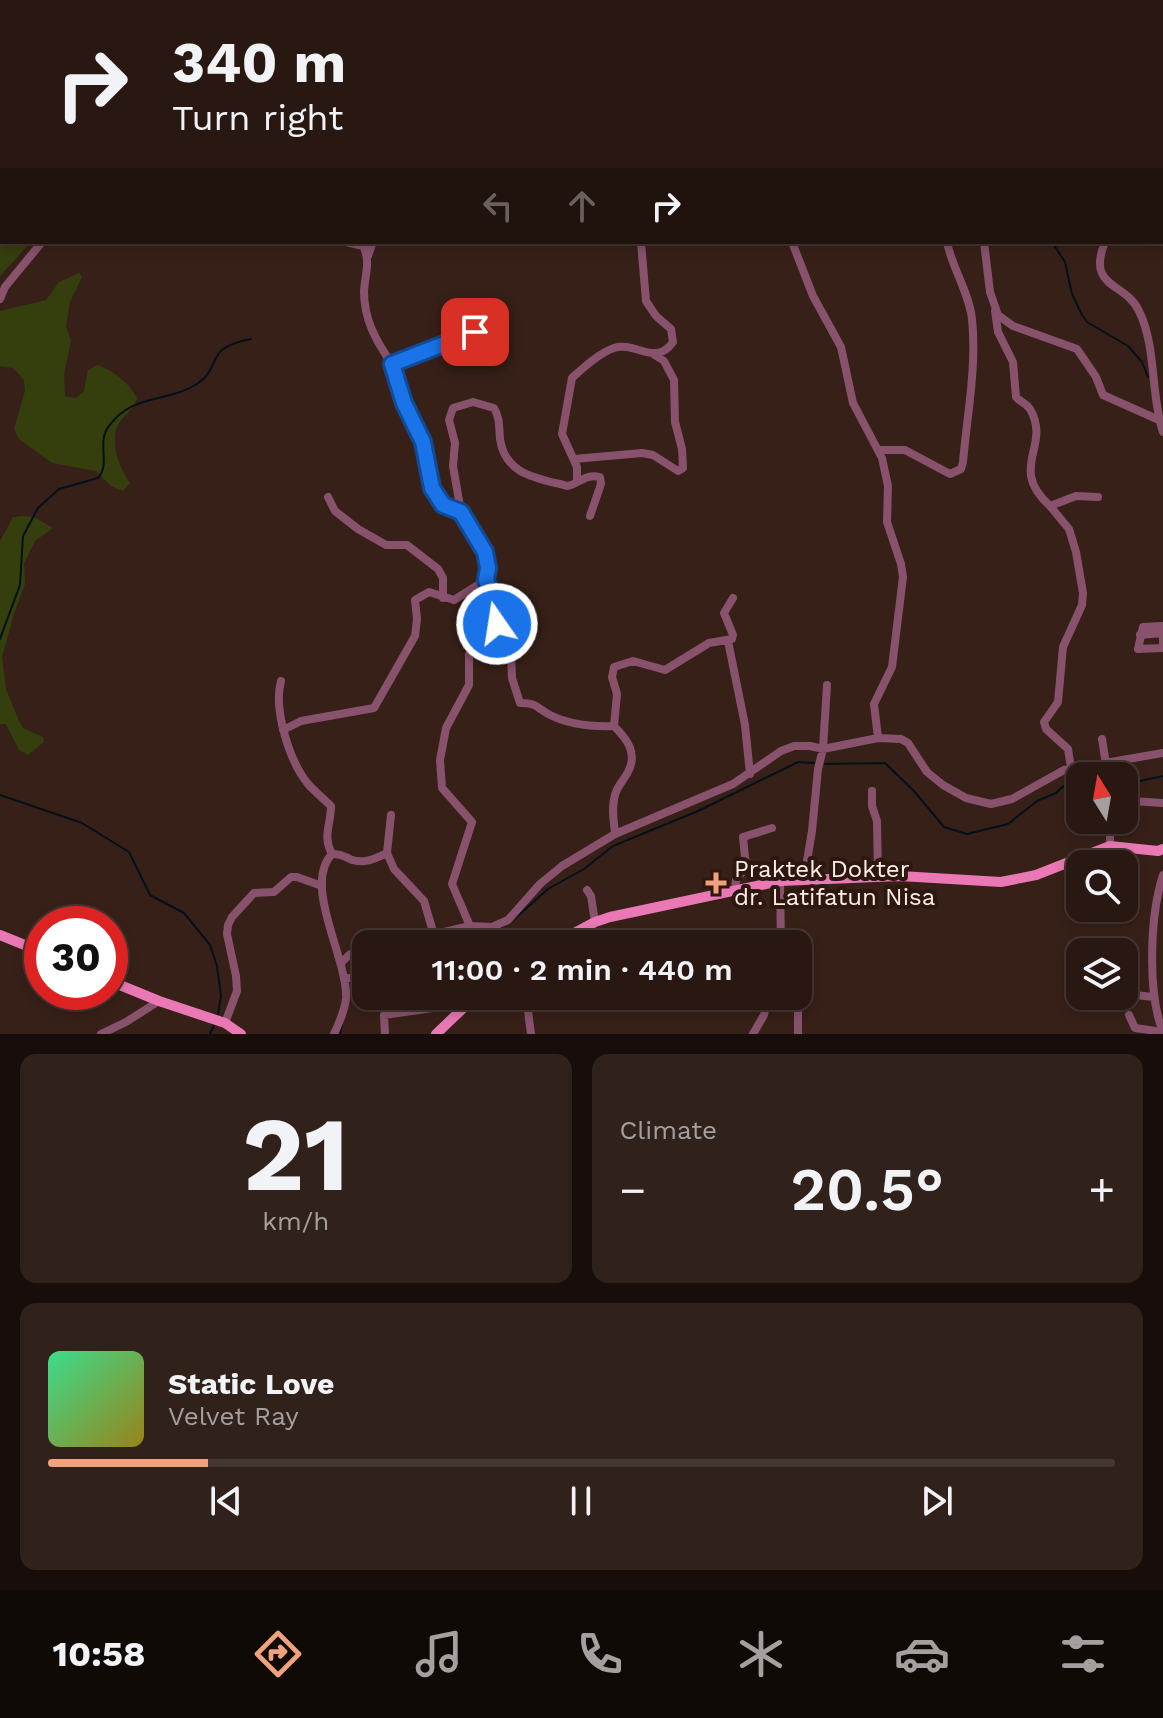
<!DOCTYPE html>
<meta charset="utf-8">
<style>
:root{--surface:#291812;--page:#31211b;--text:#f1f3f6;--muted:#a5a09f;--line:#453732;--accent:#f1a17b}
body{margin:0;font-family:"Work Sans",sans-serif;background:var(--page);color:var(--text);height:100vh;display:flex;flex-direction:column;font-size:30px;white-space:nowrap}
*{box-sizing:border-box;margin:0}
p{font-size:26px;color:var(--muted)}
.icon{flex:none;width:44px;height:44px;fill:none;stroke:currentColor;stroke-width:2;stroke-linecap:round;stroke-linejoin:round}
.map{position:relative;height:1034px;overflow:hidden}
.drawer{display:flex;flex-direction:column;gap:20px;padding:20px;background:#170d0a;flex:1}
.drawer>*{flex:none}
.hud{position:absolute;left:0px;top:0px;width:1164px;height:244px;box-shadow:0 4px 12px #0003,0 0 0 2px var(--line);background:#291812;color:var(--text);overflow:hidden}
.needle{width:52px;rotate:349deg}
.fabs{position:absolute;left:1066px;top:762px;display:grid;gap:16px}
.fabs a{display:grid;place-items:center;width:72px;height:72px;border-radius:16px;background:var(--surface);box-shadow:0 4px 12px #0003,0 0 0 2px var(--line);font-size:40px}
.speed{position:absolute;left:24px;top:906px;display:flex;gap:16px;font-size:40px;font-weight:700;text-align:center}
.speed>*{display:grid;place-content:center;width:104px;height:104px;border-radius:50%;background:var(--surface);box-shadow:0 4px 12px #0003,0 0 0 2px var(--line);line-height:1}
.speed .limit{border:12px solid #d22;background:#fff;color:#111}
.pin{position:absolute;display:grid;place-items:center;width:68px;height:68px;color:#fff;margin:-34px;border-radius:16px;box-shadow:0 4px 12px #0006}
.me{position:absolute;width:88px;margin:-44px;rotate:347deg;stroke-linejoin:round;filter:drop-shadow(0 0 6px #0008)}
.turn{display:flex;align-items:center;gap:28px;height:168px;padding:0 40px;font-size:36px}
.turn .icon{width:104px;height:104px;stroke-width:2.5}
.turn b{display:block;font-size:56px;line-height:68px}
.lanes{display:flex;align-items:center;height:76px;padding:0 40px;background:#0003;justify-content:center;gap:40px;direction:ltr}
.lanes .off{opacity:.35}
.big{font-size:60px;font-weight:600;line-height:1.1}
.drawer .tile{flex:1;display:flex;flex-direction:column;justify-content:center;gap:12px;min-width:0;padding:0 28px;border-radius:16px;background:var(--page)}
.drawer .dial{align-items:center;gap:0}
.dial b{font-size:104px;line-height:1}
.song{display:flex;align-items:center;gap:24px}
.cover{width:96px;height:96px;border-radius:12px;background:linear-gradient(135deg,hsl(150 70% 55%),hsl(50 70% 35%))}
.played{height:8px;border-radius:4px;background:linear-gradient(90deg,var(--accent) 15%,var(--line) 15%)}
.keys{display:flex;justify-content:space-around;direction:ltr}
.heat{display:flex;justify-content:space-between;align-items:center;font-size:44px;direction:ltr}
.drawer .tiles{flex:1;display:grid;gap:20px;grid-template-columns:1fr 1fr}
.tile:last-child{grid-column:span 2}
.trip{position:absolute;left:352px;top:930px;width:460px;height:80px;border-radius:16px;background:var(--surface);box-shadow:0 4px 12px #0003,0 0 0 2px var(--line);font-weight:600;line-height:80px;text-align:center}
.tab-bar{display:flex;height:128px;justify-content:space-around;align-items:center;background:#100a07;color:var(--muted)}
.tab-bar .icon{width:56px;height:56px}
.tab-bar .selected{color:var(--accent)}
.tab-bar b{font-size:36px;color:var(--text)}
.map>svg:first-child{display:block}
.green{fill:#353f0d}
.lines{fill:none;stroke-linecap:round;stroke-linejoin:round}
.stream{stroke:#041118;stroke-width:2}
.minor{stroke:#88526d;stroke-width:8}
.major{stroke:#e978b4;stroke-width:10}
.route-casing{stroke:#114b97;stroke-width:20}
.route{stroke:#1a73e8;stroke-width:14}
.poi-dot{fill:#f1a17b;stroke:#2d170e;stroke-width:3}
.labels{text-anchor:middle;dominant-baseline:central;stroke-width:8;stroke-linejoin:round;paint-order:stroke}
.poi-label{font-size:24px;fill:#ffeee8;stroke:#2d170e;text-anchor:start}
</style>
<div class="map">
<svg width="1163" height="1034" viewBox="0 0 1163 1034">
<rect width="100%" height="100%" fill="#372018"/>
<path class="green" d="M0,0H395L2,2V242H31L0,276Z
M79,273L82,277L70,302L66,326L71,341L64,374L65,396L76,398L84,391L88,370L98,365C115,372 128,382 137,398C133,411 124,414 118,425C109,441 120,470 130,483L123,491L111,486L96,471L52,463L19,439L14,429L25,391L24,380L13,368L0,366V311L46,300L59,282Z
M24,516L34,517L53,528L35,541L24,563L25,584L14,614L2,657L6,689L18,719L23,728L43,737L44,742L28,755L19,750L6,724H0V541L13,517Z"/>
<g class="lines">
<path class="stream" d="M1024,2L1026,0
M1052,242L1065,262L1072,294L1081,313L1087,322L1128,346L1142,362L1148,377
M0,639L20,585L23,536L38,508L59,489L98,478C111,464 96,442 109,426C133,393 167,403 197,384C224,366 202,348 251,339
M825,764L885,763L914,791L944,827L967,834L1008,824L1037,801L1056,793L1075,776H1080
M1124,782L1131,783L1163,776
M0,795L82,823L129,852L150,895L184,913L210,945L217,966L221,996L218,1014
M512,921L548,889L584,869L613,846L698,811L798,762L814,763
M444,944C464,941 486,938 503,926
M352,976L353,971L366,968
M350,996L352,982
M210,1034L214,1025
M340,1034L342,1025"/>
<path class="minor" d="M606,0V2
M748,0V2
M863,0V2
M472,2L473,0
M689,2V0
M927,2V0
M1162,176L1163,175
M306,242H313
M346,242L363,246C371,261 365,275 364,291C364,320 376,341 392,364
M792,242L813,296L841,347L853,403L882,458L888,486L887,522L901,564L903,577L892,667L874,704L878,738
M984,242L990,292L998,315L1013,326L1077,349L1096,377L1103,395L1159,420
M1105,242C1086,289 1125,281 1139,311C1157,348 1150,393 1163,432
M368,256L373,242
M0,299L5,287L42,242
M995,311L998,332L1013,362L1016,397C1020,402 1026,403 1030,409C1052,447 1007,467 1050,506L1076,496L1098,497
M879,450H905L950,474L961,469L963,462C967,416 977,365 972,319C969,292 952,268 947,242
M574,459L642,453L653,455L678,471L683,468L682,449L675,422L674,380L664,361L653,354
M577,482V467L562,434L572,378C583,368 599,353 614,348C635,341 656,367 673,342L671,329L656,316L646,301L641,242
M328,497L335,511L358,529L386,545H407L438,569L443,578V598
M1050,506L1069,529L1076,552L1083,593L1082,605L1063,647L1058,702L1044,722L1046,729L1068,749L1071,768
M461,512L453,466L455,443L449,420L453,408L473,402L494,408C500,418 499,427 500,439C505,475 537,478 567,486C580,484 585,473 600,477L601,484L590,516
M497,624L510,629L512,678L520,703C538,703 536,708 550,715C570,725 591,727 614,726C627,739 638,753 628,772C624,780 617,786 615,795C611,808 614,821 615,834
M1163,626L1143,627L1138,649L1163,648
M1140,635L1163,633V644
M728,641L745,725L750,774
M281,681C273,710 290,762 308,784C315,792 324,799 331,806C331,825 322,836 332,854
M614,726L617,694L612,677L614,667L633,661L665,670L709,643L732,639L733,635L724,613L733,598
M283,730L301,721L374,708L415,636L417,619L415,600L429,592L454,600L486,580
M1102,739L1106,764
M872,791V806L877,821L878,876
M1131,801L1163,803
M391,815L387,853L394,869L424,901L434,935
M1110,846V820
M332,854C302,885 348,959 346,998C345,1011 339,1023 334,1034
M332,854C342,853 344,857 352,860C365,864 376,858 387,853
M1163,875C1150,915 1147,993 1163,1032
M804,879L812,831L818,769L823,749L827,685
M780,881L781,944
M735,889L736,880L746,867L743,837L772,828
M587,890L591,896L595,922
M470,926L452,884L472,822L442,788L440,760L446,728L469,685V654L492,639L497,616L486,580L488,568L485,552L461,512L443,505L432,488L423,442L404,403L392,364L475,332
M392,944L470,926L492,927L508,920L540,884L562,866L615,834L733,784L781,751L794,746H810L823,749L878,738L901,739L908,743L927,772L943,785L966,798L991,804L1012,799L1064,770L1163,753
M342,962L350,954L366,949
M344,979L366,975
M1124,994L1154,997
M526,996L531,1034
M1129,1015L1135,1028L1163,1032
M225,1023L237,991L236,976L227,934L228,925L232,917L254,893L274,892L291,877H297L322,886
M101,1034L126,1022L159,1001
M385,1034L384,1015L440,1007L460,996
M753,1034L764,1015L768,996
M798,1034V985"/>
<path class="major" d="M0,935L42,952
M554,944L595,922L610,917L780,881L900,876L1001,882L1036,875L1110,846L1158,851L1163,849
M110,981L159,1001L225,1023L241,1034
M436,1034L476,996"/>
</g>
<g class="lines">
<defs>
<path id="route" d="M475,332L392,364L404,403L423,442L432,488L443,505L461,512L485,552L488,568L486,580L496,609L497,624"/>
</defs>
<use href="#route" class="route-casing"/>
<use href="#route" class="route"/>
</g>
<path class="poi-dot" d="M712 871h8v8h8v8h-8v8h-8v-8h-8v-8h8z"/>
<g class="labels">
<g class="poi-label">
<text x="734" y="869">Praktek Dokter<tspan x="734" dy="28">dr. Latifatun Nisa</tspan></text>
</g>
</g>
</svg>
<div class="fabs">
<a><svg class="needle" viewBox="-14 -14 28 28"><path d="M0-13l5 13h-10z" fill="#e53935"/><path d="M0 13l5-13h-10z" fill="#a5a09f"/></svg></a>
<a><svg class="icon" aria-label="search" viewBox="0 0 24 24"><circle cx="10" cy="10" r="6"/><path d="M15 15l6 6"/></svg></a>
<a><svg class="icon" aria-label="layers" viewBox="0 0 24 24"><path d="M12 4l9 5-9 5-9-5zM3 14l9 5 9-5"/></svg></a>
</div>
<div class="speed"><div class="limit">30</div></div>
<div class="pin" style="left:475px;top:332px;background:#d93025"><svg class="icon" aria-label="arrive" viewBox="0 0 24 24"><path d="M6 21V4h12l-3 4 3 4H6"/></svg></div>
<svg class="me" style="left:497px;top:624px" viewBox="-20 -20 40 40"><circle r="17" fill="#1a73e8" stroke="#fff" stroke-width="3"/><path d="M0-11L8 9 0 5-8 9z" fill="#fff"/></svg>
<div class="trip">11:00 · 2 min · 440 m</div>
<div class="hud">
<div class="turn"><svg class="icon" aria-label="right" viewBox="0 0 24 24"><path d="M7 20v-9h11M14 6l5 5-5 5"/></svg><div><b>340 m</b>Turn right</div></div>
<div class="lanes"><svg class="icon off" aria-label="left" viewBox="0 0 24 24"><path d="M17 20v-9H6M10 6l-5 5 5 5"/></svg><svg class="icon off" aria-label="ahead" viewBox="0 0 24 24"><path d="M12 20V5M6 11l6-6 6 6"/></svg><svg class="icon" aria-label="right" viewBox="0 0 24 24"><path d="M7 20v-9h11M14 6l5 5-5 5"/></svg></div>
</div>
</div>
<section class="drawer">
<div class="tiles">
<div class="tile dial"><b>21</b><p>km/h</p></div>
<div class="tile"><p>Climate</p>
<div class="heat"><a>−</a><b class="big">20.5°</b><a>+</a></div>
</div>
<div class="tile">
<div class="song"><i class="cover"></i><div><b>Static Love</b><p>Velvet Ray</p></div></div>
<div class="played"></div>
<div class="keys"><svg class="icon" aria-label="previous" viewBox="0 0 24 24"><path d="M18 5L8 12l10 7zM5 5v14"/></svg><svg class="icon" aria-label="pause" viewBox="0 0 24 24"><path d="M8 5v14M16 5v14"/></svg><svg class="icon" aria-label="next" viewBox="0 0 24 24"><path d="M6 5l10 7-10 7zM19 5v14"/></svg></div>
</div>
</div>
</section>
<nav class="tab-bar">
<b>10:58</b>
<svg class="icon selected" aria-label="directions" viewBox="0 0 24 24"><path d="M12 3l9 9-9 9-9-9zM9 14v-3h6M13 9l2 2-2 2"/></svg>
<svg class="icon" aria-label="music" viewBox="0 0 24 24"><path d="M9 18V5l10-2v13"/><circle cx="6" cy="18" r="3"/><circle cx="16" cy="16" r="3"/></svg>
<svg class="icon" aria-label="phone" viewBox="0 0 24 24"><path d="M5 4h4l2 5-3 2q2 4 5 5l2-3 5 2v4C11 20 4 13 5 4z"/></svg>
<svg class="icon" aria-label="climate" viewBox="0 0 24 24"><path d="M12 3v18M4 7l16 10M4 17L20 7"/></svg>
<svg class="icon" aria-label="car" viewBox="0 0 24 24"><path d="M5 17H2v-5l4-1 3-4h7l3 4 3 1v5h-3M9 17h6M6 11h13"/><circle cx="7" cy="17" r="2"/><circle cx="17" cy="17" r="2"/></svg>
<svg class="icon" aria-label="filters" viewBox="0 0 24 24"><path d="M4 7h16M4 17h16"/><circle cx="9" cy="7" r="2"/><circle cx="15" cy="17" r="2"/></svg>
</nav>
